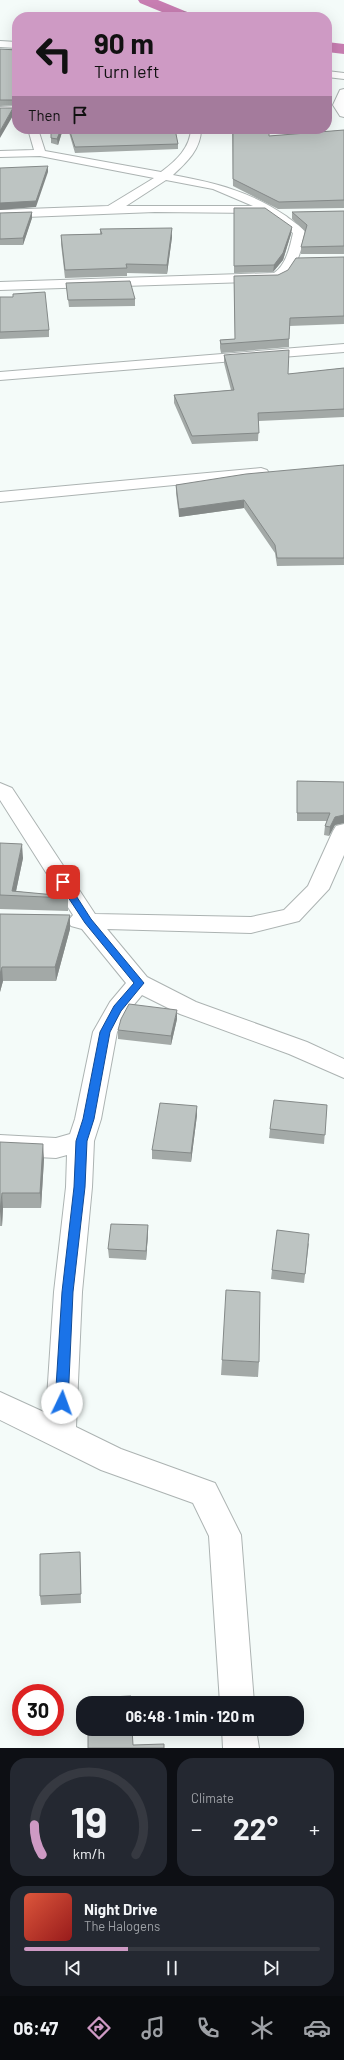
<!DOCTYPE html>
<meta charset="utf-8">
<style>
:root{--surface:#171b24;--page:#242831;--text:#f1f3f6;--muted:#9ea1a6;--line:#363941;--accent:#ce9ac4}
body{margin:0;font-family:Barlow,sans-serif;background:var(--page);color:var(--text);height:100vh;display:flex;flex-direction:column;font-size:15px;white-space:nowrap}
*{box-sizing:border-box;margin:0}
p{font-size:13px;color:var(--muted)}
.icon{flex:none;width:22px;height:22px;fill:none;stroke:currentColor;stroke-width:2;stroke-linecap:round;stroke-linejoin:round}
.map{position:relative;height:1748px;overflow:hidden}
.side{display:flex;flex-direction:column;gap:10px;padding:10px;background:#0d0f14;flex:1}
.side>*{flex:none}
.top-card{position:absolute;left:12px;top:12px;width:320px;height:122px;border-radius:16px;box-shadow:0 4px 16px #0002;background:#ce9ac4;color:#111;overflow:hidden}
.speed{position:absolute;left:12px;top:1684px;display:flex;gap:8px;font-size:20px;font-weight:700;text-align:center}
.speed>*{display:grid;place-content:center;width:52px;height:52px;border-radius:50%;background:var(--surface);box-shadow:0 4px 16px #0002;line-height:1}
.speed .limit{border:6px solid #d22;background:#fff;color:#111}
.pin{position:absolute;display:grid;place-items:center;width:34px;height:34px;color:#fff;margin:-17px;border-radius:8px;box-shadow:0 2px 6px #0006}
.me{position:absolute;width:44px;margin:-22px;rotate:3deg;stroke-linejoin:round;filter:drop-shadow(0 0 3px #0008)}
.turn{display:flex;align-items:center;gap:14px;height:84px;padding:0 16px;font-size:18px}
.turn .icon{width:52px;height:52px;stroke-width:2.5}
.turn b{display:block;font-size:28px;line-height:34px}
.then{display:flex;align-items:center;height:38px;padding:0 16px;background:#0003;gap:8px;font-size:15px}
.big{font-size:30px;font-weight:700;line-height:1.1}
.side .card{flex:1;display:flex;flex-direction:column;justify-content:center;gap:6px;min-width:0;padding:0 14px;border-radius:16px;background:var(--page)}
.side .dial{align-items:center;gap:0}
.dial svg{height:104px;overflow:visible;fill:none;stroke:var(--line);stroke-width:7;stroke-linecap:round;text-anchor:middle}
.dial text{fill:var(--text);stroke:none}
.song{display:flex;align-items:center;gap:12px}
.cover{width:48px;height:48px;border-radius:6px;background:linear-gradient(135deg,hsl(10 70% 55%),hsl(0 70% 35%))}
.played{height:4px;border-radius:2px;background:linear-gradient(90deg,var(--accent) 35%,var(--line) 35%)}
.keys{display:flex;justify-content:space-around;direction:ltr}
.heat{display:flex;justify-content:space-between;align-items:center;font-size:22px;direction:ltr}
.side .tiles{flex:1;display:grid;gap:10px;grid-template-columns:1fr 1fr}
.card:last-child{grid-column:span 2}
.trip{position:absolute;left:76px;top:1696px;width:228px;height:40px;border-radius:16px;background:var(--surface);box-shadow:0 4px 16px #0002;font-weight:700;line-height:40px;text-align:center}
.tabs{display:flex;height:64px;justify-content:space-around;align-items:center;background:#090b0e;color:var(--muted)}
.tabs .icon{width:28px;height:28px}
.tabs .selected{color:var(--accent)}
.tabs b{font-size:18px;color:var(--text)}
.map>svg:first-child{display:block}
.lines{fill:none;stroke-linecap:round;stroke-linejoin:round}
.canal{fill:#c87eb2;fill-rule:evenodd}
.minor-casing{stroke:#acb3b2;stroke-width:2}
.minor{fill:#fff;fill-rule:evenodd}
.wall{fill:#a3a9a7}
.shaded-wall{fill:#848988}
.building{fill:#bdc4c2;stroke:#848988}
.route{fill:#1a73e8;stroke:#114b97}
</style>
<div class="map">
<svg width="344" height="1748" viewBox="0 0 344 1748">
<rect width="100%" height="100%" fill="#f4fbf9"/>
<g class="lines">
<path class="canal" d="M138,0H158L192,14L194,17H174L140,3Z
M327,42L344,44V54L327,52Z"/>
<defs>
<path id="minor" d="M0,41L17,42V48L0,47Z
M327,71L344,73V79L327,77Z
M344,89V117L340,116L333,105L340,90Z
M17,106V112L0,113V107Z
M28,129H38L45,151L161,172C176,161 190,148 191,129H201C201,149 187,162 173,175C216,183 249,191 286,216C292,221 301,226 305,232C302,248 296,276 277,281L0,290V282L274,273C286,265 290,247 293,233L265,213L155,212L0,218V210L108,206L154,178L40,156L0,157V151L34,150ZM166,180L213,189L253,206H126Z
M344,344V352L0,380V372Z
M261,468L267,470L269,473L267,476L0,502V492Z
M0,783L12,788L95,914L251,917L284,910L308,886L333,831L336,826L344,824V855L329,889L299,921L251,933L107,929L147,977L196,1002L307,1042L344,1059V1078L289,1054L180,1014L142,995L127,1013L117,1032L101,1119L94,1141L92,1187L82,1292L76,1427L121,1449L215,1483L241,1535L254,1703H220L209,1536L193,1503L101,1470L0,1420V1392L46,1413L54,1292L66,1187L67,1155L56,1158L0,1155V1135L56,1138L70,1134L75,1119L93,1032L110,1002L126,983L82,929L71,926L68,921L73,915L0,800Z
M222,1729H256L259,1748H223Z"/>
</defs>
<use href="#minor" class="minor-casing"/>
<use href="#minor" class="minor"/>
</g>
<path class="wall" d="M0,49L17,50V105L0,106Z
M51,129H63L58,145L51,143Z
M68,129H175L178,144V149L75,153Z
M232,129L269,136L344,130V208L278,209L233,186Z
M234,208L292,227L291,234L283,260L273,272L234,273Z
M344,211V254H301V247L305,231L292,219V212Z
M32,212V218L23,245H0V213Z
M100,229L172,237L167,274L127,273V276L65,278L61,244V235L100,234Z
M344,257V324L289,326V347L221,353L220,348V340L235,339L234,284L278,275Z
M66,283L135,299V306L69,307Z
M13,294L49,330V337L0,339V297H13Z
M224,355L288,374L344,368V417L259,421L258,441L192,444L174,403V395L231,390L224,363Z
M344,465V565L277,566L275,553L244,508L179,517L176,493V485Z
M297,781L344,782V823L335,825L329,836L324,835L325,826L327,821H297Z
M0,843L23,858L16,891L68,898V911L0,909Z
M0,914L70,915V929L56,981H3L0,992Z
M177,1019L171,1045L118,1039V1030Z
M327,1105L324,1144L269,1138L270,1129Z
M197,1106V1115L191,1162L152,1159V1150Z
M0,1142L44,1159L41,1208H3L2,1226H0Z
M148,1225V1234L146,1260L109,1258L108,1249Z
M309,1243L304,1283L271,1279L272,1270Z
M222,1360L259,1362L258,1377L221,1375Z
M80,1560L81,1603L41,1605L40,1596Z"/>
<path class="shaded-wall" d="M13,108L14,114L0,138V131Z
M61,129H63L58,145L57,139Z
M48,166V172L36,207L0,210V203Z
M32,212V218L23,245V238Z
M292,227L291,234L283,260L273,272L274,265Z
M172,228V237L167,274V265Z
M244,500V508L179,517V509Z
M344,815V823L335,825L329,836L330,827L335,817Z
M22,844L23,858L15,896L12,891Z
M70,915V929L56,981L55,967Z
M2,967L3,981L0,992V974Z
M177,1010V1019L171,1045V1036Z
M197,1106V1115L191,1162V1153Z
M43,1144L44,1159L41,1208L40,1193Z
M2,1193L3,1208L2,1226L0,1211Z
M148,1225V1234L146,1260V1251Z"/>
<path class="building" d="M183,12L227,17H184Z
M0,49L17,50V100H0Z
M0,108H13L0,131Z
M51,129H61L57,139L51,138Z
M69,129H175L178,144L75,147Z
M233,129H269V136L344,130V200L279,202L233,179Z
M48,166L36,201L0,203V168Z
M234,208H265L292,227L283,253L274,265L234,266Z
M344,211V246L301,247L307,225L292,212Z
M32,212L23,238L0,239V213Z
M172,228L167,265L126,264L127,268L65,270L61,235L102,234L100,229Z
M344,257V316L290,318L289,339L221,344L220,340L235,339L234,276L278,275L288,270L296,258Z
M130,281L135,299L68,300L66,283Z
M45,292L49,330L0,332V297H13V294Z
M289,350L288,374L344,368V409L258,413L259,433L192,436L174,395L234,390L224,355Z
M344,465V558H277L275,545L244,500L179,509L176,485L246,474Z
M297,781L344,782V815L335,817L330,827L325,826L330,813H297Z
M0,843L22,844L12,891L66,896L68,898L0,895Z
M0,914L70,915L55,967H2L0,974Z
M129,1004L177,1010L171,1036L118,1030L121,1019Z
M274,1100L327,1105L325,1135L270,1129Z
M160,1103L197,1106L191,1153L152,1150Z
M0,1142L43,1144L40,1193H2L0,1211Z
M111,1224L148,1225L146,1251L108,1249Z
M277,1230L309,1234L305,1274L272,1270Z
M226,1290L260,1292L259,1362L222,1360Z
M80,1552L81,1594L40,1596V1554Z
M131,1696V1703H88V1698Z
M88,1729H132L133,1745L164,1744V1748H88Z"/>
<path class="route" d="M63,879L66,880L91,919L144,983L121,1011L110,1032L94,1119L87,1141L85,1187L73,1292L68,1403L66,1407L62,1409L57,1407L55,1403L62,1292L74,1187L76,1141L83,1119L100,1032L114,1006L134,983L85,923L58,882Z"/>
</svg>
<div class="speed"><div class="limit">30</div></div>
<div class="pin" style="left:63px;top:882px;background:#d93025"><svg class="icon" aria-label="arrive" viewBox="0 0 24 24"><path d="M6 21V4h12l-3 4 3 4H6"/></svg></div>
<svg class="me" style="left:62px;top:1403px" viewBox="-20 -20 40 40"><circle r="19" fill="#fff"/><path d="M0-13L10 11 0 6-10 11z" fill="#1a73e8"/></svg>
<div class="trip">06:48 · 1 min · 120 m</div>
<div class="top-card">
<div class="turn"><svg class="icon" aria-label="left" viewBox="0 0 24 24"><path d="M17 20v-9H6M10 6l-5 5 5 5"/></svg><div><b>90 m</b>Turn left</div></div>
<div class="then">Then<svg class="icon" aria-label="arrive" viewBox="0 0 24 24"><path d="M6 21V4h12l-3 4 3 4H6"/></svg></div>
</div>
</div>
<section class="side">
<div class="tiles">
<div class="card dial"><svg viewBox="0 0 100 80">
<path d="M14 69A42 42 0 1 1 86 69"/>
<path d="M14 69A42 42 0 0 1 8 46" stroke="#ce9ac4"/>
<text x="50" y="56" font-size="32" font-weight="700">19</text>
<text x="50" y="72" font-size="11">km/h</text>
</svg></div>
<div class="card"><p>Climate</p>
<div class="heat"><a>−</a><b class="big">22°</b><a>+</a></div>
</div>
<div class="card">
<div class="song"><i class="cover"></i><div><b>Night Drive</b><p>The Halogens</p></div></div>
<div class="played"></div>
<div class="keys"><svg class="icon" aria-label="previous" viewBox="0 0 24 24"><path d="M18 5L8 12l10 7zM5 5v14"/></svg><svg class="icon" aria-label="pause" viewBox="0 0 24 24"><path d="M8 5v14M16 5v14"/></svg><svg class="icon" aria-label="next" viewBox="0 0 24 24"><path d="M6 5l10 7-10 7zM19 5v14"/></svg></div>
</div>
</div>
</section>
<nav class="tabs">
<b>06:47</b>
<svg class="icon selected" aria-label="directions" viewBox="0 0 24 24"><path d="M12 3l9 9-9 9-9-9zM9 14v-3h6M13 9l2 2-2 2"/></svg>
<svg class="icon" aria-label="music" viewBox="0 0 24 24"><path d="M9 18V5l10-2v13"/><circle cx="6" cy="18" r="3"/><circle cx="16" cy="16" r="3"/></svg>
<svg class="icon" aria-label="phone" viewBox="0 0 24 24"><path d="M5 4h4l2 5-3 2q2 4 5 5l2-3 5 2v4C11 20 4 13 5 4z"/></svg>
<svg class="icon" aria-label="climate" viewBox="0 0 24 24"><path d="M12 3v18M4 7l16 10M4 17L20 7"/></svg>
<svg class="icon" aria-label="car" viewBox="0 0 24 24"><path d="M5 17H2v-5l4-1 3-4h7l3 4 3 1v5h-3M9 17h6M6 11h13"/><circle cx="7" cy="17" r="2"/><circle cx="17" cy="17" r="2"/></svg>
</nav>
